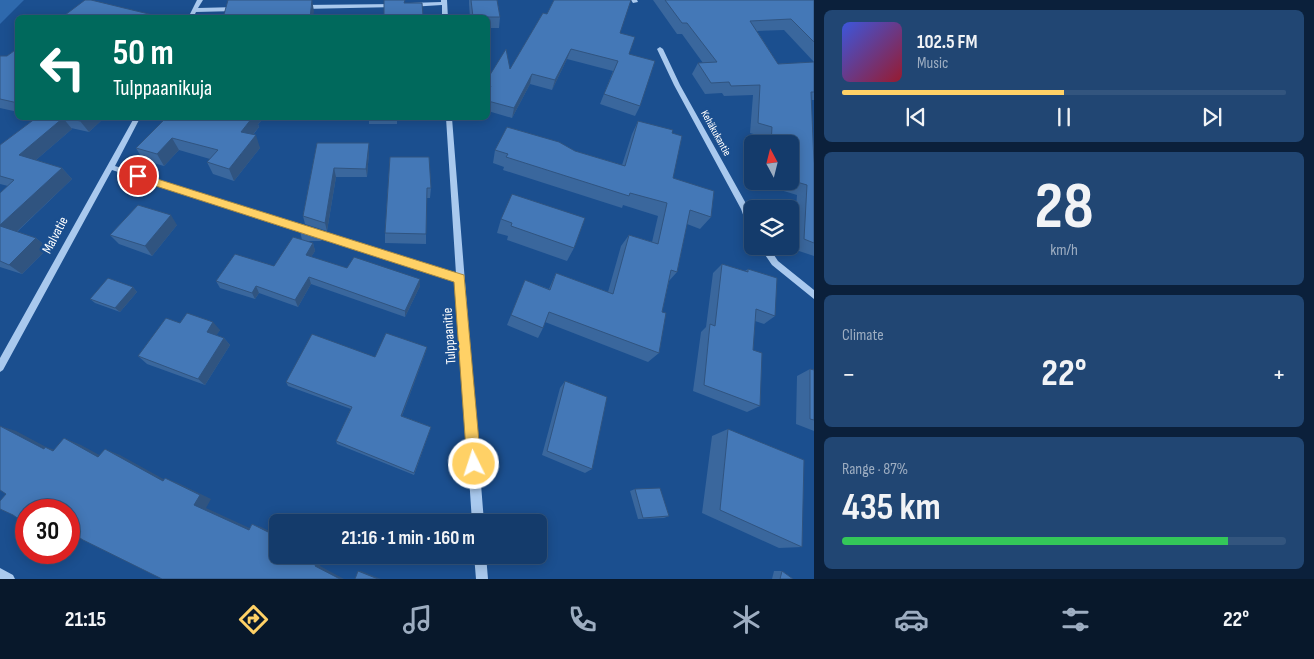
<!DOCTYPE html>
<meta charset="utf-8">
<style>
:root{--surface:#143b6b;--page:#214673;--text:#f1f3f6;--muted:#9dadc1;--line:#33557e;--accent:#ffd166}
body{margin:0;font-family:"Sofia Sans Condensed",sans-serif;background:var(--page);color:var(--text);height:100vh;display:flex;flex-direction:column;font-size:19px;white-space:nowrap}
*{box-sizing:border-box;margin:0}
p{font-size:16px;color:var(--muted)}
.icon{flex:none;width:28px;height:28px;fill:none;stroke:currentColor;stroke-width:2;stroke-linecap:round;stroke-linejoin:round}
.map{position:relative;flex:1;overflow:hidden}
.panel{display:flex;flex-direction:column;gap:10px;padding:10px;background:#0b203b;width:500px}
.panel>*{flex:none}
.top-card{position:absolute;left:15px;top:15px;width:475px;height:105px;border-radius:8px;box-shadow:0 2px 12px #0003,0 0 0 1px var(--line);background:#00695c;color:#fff;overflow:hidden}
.needle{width:32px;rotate:353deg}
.tools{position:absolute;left:744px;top:135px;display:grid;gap:10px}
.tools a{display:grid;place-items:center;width:55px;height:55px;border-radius:8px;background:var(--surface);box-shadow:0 2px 12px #0003,0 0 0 1px var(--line);font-size:25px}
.speed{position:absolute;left:15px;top:499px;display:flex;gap:10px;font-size:25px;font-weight:700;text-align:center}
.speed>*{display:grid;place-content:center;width:65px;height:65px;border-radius:50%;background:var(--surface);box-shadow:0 2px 12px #0003,0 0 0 1px var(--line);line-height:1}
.speed .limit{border:8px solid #d22;background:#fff;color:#111}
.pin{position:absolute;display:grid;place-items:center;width:42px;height:42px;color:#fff;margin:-21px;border:2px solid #fff;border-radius:50%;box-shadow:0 1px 5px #0007}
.me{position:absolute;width:55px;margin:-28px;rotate:356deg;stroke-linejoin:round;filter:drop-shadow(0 0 4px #0008)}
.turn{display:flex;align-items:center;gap:18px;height:105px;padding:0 15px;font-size:22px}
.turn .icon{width:65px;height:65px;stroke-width:2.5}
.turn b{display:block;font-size:35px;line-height:42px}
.big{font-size:38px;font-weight:700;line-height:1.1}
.panel .tile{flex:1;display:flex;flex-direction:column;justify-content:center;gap:8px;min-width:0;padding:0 18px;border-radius:8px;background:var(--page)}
.panel .dial{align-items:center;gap:0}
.dial b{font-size:65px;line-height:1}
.song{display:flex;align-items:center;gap:15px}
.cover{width:60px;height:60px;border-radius:8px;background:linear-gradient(135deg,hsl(230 70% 55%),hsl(350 70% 35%))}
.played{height:5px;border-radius:2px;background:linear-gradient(90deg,var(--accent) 50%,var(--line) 50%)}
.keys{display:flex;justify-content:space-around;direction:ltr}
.heat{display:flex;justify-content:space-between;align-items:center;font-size:28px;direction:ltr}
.charge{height:8px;border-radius:4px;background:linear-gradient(90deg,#34c759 87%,var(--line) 0)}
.trip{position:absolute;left:269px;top:514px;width:278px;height:50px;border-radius:8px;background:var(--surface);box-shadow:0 2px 12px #0003,0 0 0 1px var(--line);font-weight:700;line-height:50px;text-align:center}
.menu{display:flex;height:80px;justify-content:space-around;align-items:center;background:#08182b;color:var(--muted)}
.menu .icon{width:35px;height:35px}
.menu .on{color:var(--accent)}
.menu b{font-size:22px;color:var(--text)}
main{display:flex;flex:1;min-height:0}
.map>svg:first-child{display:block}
.green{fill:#2e69ad}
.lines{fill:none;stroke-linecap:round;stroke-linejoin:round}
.minor{fill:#a9c9ee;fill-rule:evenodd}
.wall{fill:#3a679d}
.shaded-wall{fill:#305480}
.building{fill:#4478b7;stroke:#305480}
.route{fill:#ffd166;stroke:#a68842}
.labels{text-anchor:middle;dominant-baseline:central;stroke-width:5;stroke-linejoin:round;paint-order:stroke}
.far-street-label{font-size:11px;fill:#fff;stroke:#1b4f8f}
.street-label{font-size:14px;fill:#fff;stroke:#1b4f8f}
</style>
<main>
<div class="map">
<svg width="814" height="579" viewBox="0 0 814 579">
<rect width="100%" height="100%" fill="#1b4f8f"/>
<path class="green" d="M0,0H24L0,24Z"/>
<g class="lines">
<path class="minor" d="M197,0H203L198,8L237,7L240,9L237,11L196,12L193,18H188Z
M441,0H447L448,18H442V5L410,7L407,5L410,3L441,2Z
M631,0H637L638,2L633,3Z
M395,4L398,6L397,7L303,9L300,7L303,5Z
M660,47L663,49L680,85L749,209L752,219V232L749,231L741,209L674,85L657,49Z
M134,118H140L115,166L456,274L446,118H452L484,522H472L456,281L112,170L3,370L0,372V358Z
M759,246H768L778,261L814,290V299L772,265Z
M474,555H486L488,579H476Z
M0,568L13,575L15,579H0Z"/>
</g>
<path class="wall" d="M469,0H497L500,17L499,28H488V18H470L469,4Z
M653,0H814V62L784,30L757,31L778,64L814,62V100H811L814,163V256L793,249L797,195L760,184V181H790V144H763L764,137L750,133L753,95L724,96L722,93L705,94L692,74L698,63H703L682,34H677Z
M543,13L620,33L629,54L640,106L635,116L600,104L613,71L567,59L552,90L530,84L512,118L488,111V78L510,69Z
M18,48V112L0,108V56H7Z
M36,118H104L89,132L71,128L72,129L36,160L62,168L72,179L17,232L36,238L48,248L22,274L0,267V193L8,186L0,184V145Z
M166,118H264L258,124L259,127L253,135L260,148L234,181L213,174L207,162L210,159L179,150L164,166L143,160L136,148Z
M369,118H397V124H369Z
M638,121L672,133L673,178L711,217L700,229L687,224L677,272L669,281L662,312L659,353L648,362L545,322L543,328L538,338L507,325L525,280L549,289L556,273L608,292L621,246L629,235L652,242L658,216L623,205L622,208L503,170L504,167L493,163L495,150L575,151L622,165L632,134Z
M317,143L369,152L367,177H336L327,231L305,224L303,216Z
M390,157L431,188L430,198H426V244L385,243V233Z
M585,218L574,248L567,261L507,240L508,236L497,233L501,219Z
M177,225L152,256L119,244L110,235Z
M319,230L322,240L321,241H305L313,243L315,251L311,257L347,268L420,279V286L405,317L311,284L298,307L259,293L255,299L220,288L216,281L274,266L302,240L300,231Z
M722,264L745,271L748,269L775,316L764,324L755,321L753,350L760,406L747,412L693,391L701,332L706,327L713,273Z
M133,287L137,292L120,312L95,303L90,299Z
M180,323L220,330L216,335L224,338L230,345L205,385L147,364L138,356Z
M427,347L426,351L402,416L431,427L414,475L337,444L336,441L351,409L288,386L286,382L375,357Z
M810,369L814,370V431L796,424L797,376Z
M565,381L592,469L585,473L542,455L560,388Z
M728,429L802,547L779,548L702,513L712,436Z
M635,489L669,516L664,518L638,519L630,491Z
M774,571H782L793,579H772Z"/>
<path class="shaded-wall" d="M312,0L314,11L313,18H310Z
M571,49L567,59L552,90L555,80Z
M532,74L530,84L512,118L514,108Z
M63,118L72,129L29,166L19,155Z
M84,118H104L89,132L80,121Z
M252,118H264L258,124L259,127L245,144L241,132Z
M256,135L260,148L234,181L229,169Z
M172,138L179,150L164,166L157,154Z
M369,143V152L367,177L366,169Z
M62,168L72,179L12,236L0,226V225Z
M334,168L336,177L327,231L325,223Z
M171,215L177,225L152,256L145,246Z
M319,230L322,240L321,241L318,232Z
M36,238L48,248L22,274L9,265Z
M313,243L315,251L308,262L306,255Z
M309,277L311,284L298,307L295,300Z
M420,279V286L405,317V311Z
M256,286L259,293L255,299L252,293Z
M133,287L137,292L120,312L115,308Z
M213,322L220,330L214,339L207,332Z
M224,338L230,345L205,385L198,379Z
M427,347L426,351L401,418V416Z
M0,426L16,431L46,447L64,453L44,449Z
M64,438L81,445L114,463L98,457Z
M105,449L120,455L176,486L163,481Z
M165,478L178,483L211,499L206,508L258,532L249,530L194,505Z
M252,524L261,527L278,535V537Z
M320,555H325L320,566L344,579H340L315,566Z
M358,571H361L381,579H378Z"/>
<path class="building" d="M85,0H91L153,15L150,18H61Z
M228,0H312L310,18H223Z
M384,0H405L404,3H422L423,16H433V18H384Z
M471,0H497L500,17H473Z
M554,0H631L620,33L635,37L629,54L655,61L640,106L604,94L618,61L571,49L555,80L532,74L514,108L488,101V93L491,86L488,85V78L506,49L510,69L543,13L547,14Z
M665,0H814V42L791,19L750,21L778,64L814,62V92H811L814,163V243L804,239L807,185L790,180V144H771L772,127L758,123L760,85L731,86L729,82L711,83L698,63L717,62L687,23H682Z
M18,48V103L0,99V56H7Z
M36,118H63L19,155L62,168L0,225V193L14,180L0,176V145Z
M67,118H84L80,121Z
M166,118H252L241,132L256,135L229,169L207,162L218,150L172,138L157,154L136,148Z
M638,121L673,130L672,133L682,136L673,178L714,191L711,217L690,210L677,272L671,270L662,312L666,313L659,353L549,312L543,328L511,315L525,280L550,290L556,273L613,294L629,235L658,244L667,203L630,193L629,196L506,157L508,154L495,150L507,127L559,142L575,151L625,166Z
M317,143H369L366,169L334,168L325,223L303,216Z
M390,157H429L431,188H427L426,234L385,233Z
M512,194L585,218L574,248L511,226L512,223L501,219Z
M138,205L171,215L145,246L110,235Z
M301,224L319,230L318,232L300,231Z
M0,226L36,238L9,265L0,261Z
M293,237L313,243L306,255L347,268L354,257L420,279L405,311L309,277L295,300L256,286L252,293L216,281L235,254L274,266Z
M722,264L748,272V269L777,278L775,316L756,309L753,350L762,353L760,406L704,385L710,324L715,326Z
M108,278L133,287L115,308L90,299Z
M187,313L213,322L207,332L224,338L198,379L138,356L166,318L180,323Z
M386,333L427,347L401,416L431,427L414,473L336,441L352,407L286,382L312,334L375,357Z
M810,369L814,370V420L810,419Z
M565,381L607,397L592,469L547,451Z
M0,426L44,449L45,447L53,451L64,438L98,457L105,449L163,481L165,478L200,495L194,505L249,530L252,524L278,537V555H320L315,566L340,579H162L83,540L69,531V510H26V524L13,515L0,509V501L6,494L0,490Z
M728,429L804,460L802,547L720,510Z
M660,488L669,516L643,518L635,489Z
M358,571L378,579H355Z
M782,571L793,579H780Z"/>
<path class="route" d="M138,173L464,275L481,464L479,469L474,471L469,469L467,464L454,282L134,179L133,176Z"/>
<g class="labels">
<g class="far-street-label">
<text transform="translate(716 133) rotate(61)">Kehäkukantie</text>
</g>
<g class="street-label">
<text transform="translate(55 235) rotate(-62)">Malvatie</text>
<text transform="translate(449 336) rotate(-94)">Tulppaanitie</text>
</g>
</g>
</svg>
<div class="tools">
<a><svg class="needle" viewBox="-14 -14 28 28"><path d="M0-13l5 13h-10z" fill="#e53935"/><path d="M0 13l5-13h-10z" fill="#9dadc1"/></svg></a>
<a><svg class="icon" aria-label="layers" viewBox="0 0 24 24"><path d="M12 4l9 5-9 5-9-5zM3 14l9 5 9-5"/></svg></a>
</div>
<div class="speed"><div class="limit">30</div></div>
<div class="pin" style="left:138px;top:176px;background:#d93025"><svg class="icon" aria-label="arrive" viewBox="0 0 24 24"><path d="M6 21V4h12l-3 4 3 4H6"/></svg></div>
<svg class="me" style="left:474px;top:464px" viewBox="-20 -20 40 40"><circle r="17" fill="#ffd166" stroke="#fff" stroke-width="3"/><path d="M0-11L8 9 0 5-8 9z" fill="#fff"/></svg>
<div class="trip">21:16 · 1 min · 160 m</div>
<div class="top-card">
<div class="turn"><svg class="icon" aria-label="left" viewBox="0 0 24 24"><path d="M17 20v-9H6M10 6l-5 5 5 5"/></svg><div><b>50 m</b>Tulppaanikuja</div></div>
</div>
</div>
<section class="panel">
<div class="tile">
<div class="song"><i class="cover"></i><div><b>102.5 FM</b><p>Music</p></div></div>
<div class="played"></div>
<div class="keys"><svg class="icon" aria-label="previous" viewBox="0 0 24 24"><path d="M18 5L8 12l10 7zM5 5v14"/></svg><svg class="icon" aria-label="pause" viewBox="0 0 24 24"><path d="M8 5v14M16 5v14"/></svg><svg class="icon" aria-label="next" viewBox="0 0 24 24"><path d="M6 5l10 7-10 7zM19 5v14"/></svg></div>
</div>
<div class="tile dial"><b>28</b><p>km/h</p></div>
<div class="tile"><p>Climate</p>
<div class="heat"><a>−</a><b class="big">22°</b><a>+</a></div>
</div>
<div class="tile"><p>Range · 87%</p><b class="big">435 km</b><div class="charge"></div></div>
</section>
</main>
<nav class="menu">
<b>21:15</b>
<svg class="icon on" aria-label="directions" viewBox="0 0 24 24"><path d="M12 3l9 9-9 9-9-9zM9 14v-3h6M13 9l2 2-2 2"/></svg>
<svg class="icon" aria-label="music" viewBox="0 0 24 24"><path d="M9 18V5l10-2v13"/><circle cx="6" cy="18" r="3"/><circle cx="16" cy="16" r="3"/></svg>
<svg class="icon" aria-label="phone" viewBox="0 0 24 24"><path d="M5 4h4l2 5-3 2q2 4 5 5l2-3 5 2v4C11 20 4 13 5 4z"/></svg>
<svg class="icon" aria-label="climate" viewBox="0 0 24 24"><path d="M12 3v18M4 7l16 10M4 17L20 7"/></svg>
<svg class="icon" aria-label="car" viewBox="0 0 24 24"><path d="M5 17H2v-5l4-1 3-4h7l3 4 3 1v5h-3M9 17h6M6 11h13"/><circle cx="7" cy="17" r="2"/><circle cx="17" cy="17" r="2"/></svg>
<svg class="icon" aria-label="filters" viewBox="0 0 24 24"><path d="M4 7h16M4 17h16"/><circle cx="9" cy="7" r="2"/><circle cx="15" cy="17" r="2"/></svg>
<b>22°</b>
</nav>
